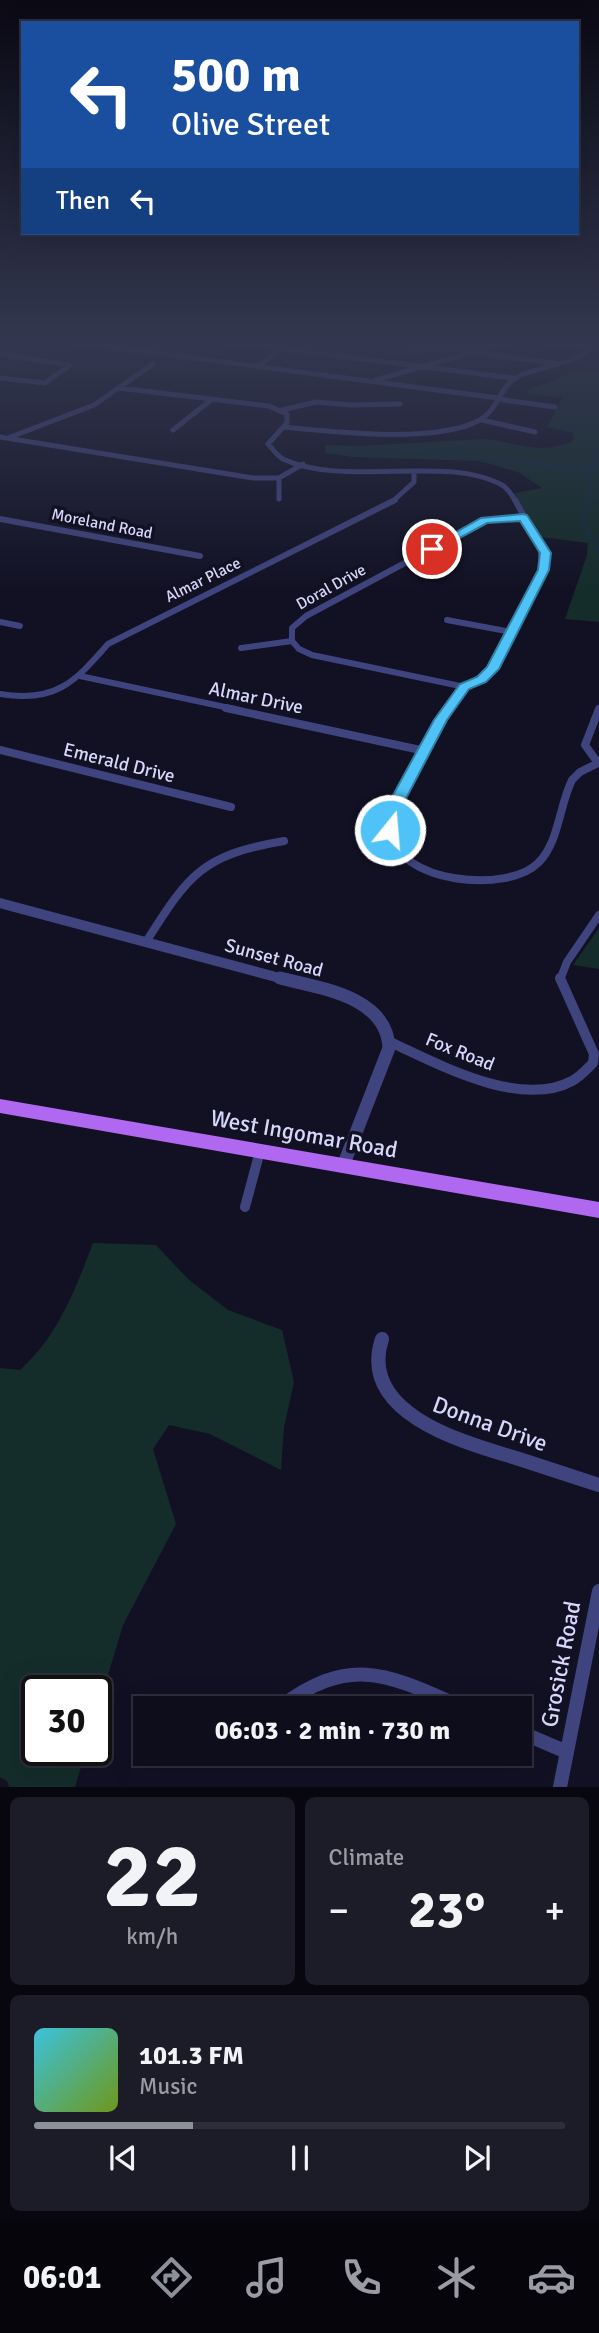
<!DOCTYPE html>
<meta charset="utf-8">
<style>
:root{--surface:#0e0d1b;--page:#1c1b28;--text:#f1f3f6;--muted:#9b9ca3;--line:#2e2d3a;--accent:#8c9099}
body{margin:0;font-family:Signika,sans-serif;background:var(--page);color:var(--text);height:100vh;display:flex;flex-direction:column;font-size:26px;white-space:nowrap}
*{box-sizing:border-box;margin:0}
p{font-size:23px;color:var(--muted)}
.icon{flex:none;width:38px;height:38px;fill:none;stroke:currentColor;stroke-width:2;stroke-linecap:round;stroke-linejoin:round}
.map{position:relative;height:1787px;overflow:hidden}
.details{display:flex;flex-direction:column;gap:10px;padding:10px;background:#08070f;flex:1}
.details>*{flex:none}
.banner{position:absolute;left:21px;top:21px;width:558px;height:214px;border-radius:0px;box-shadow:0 7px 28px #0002,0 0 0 2px var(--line);background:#1a4fa0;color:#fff;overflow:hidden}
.speed{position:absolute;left:21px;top:1675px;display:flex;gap:14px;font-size:35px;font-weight:700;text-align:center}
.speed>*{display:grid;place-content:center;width:91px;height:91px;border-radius:50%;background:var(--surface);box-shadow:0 7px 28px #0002,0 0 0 2px var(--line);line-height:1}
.speed .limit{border:4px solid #111;border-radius:10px;background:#fff;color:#111}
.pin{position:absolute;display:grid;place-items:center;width:60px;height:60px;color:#fff;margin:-30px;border:4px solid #fff;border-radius:50%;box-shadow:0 2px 7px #0007}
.me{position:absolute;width:77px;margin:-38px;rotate:17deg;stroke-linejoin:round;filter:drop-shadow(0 0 5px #0008)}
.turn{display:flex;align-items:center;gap:24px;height:147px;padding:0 35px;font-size:32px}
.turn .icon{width:91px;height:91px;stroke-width:2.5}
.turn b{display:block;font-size:49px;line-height:60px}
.then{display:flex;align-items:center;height:66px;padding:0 35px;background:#0003;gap:14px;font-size:26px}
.big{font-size:52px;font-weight:800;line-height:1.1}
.details .widget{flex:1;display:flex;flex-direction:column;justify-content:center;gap:10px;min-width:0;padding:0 24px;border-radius:10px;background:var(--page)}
.details .dial{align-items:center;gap:0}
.dial b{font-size:91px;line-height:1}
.song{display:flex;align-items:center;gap:21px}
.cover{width:84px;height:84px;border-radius:10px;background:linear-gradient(135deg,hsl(190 70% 55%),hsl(80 70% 35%))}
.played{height:7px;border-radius:4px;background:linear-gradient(90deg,var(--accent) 30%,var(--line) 30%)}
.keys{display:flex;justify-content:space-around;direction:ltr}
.heat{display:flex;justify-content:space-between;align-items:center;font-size:38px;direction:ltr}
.details .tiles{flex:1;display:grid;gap:10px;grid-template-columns:1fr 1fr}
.widget:last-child{grid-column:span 2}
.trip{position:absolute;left:133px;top:1696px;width:399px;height:70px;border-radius:0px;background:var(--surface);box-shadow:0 7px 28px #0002,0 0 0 2px var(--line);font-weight:800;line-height:70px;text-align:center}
.dock{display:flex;height:112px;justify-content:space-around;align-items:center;background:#06050b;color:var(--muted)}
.dock .icon{width:49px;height:49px}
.dock .active{color:var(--accent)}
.dock b{font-size:32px;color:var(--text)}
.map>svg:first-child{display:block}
.green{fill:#142d2a}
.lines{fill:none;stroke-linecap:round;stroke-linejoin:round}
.stream{stroke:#132b46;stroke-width:2}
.minor-far4{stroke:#40447e;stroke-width:5}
.minor-far3{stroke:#40447e;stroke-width:6}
.minor-far2{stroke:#40447e;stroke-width:8}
.minor-far1{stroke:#40447e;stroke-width:10}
.minor{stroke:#40447e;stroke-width:14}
.tertiary-far1{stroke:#40447e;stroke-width:10}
.tertiary{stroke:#40447e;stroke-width:13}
.primary{fill:#b168f1;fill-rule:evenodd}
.route{fill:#4fc3f7;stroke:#337fa1;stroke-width:2}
.labels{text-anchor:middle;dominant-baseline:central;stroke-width:7;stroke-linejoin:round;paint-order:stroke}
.far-street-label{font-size:16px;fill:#d8d7fb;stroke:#121124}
.street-label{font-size:19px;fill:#d8d7fb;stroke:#121124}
.near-street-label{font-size:23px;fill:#d8d7fb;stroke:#121124}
</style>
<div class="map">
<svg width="599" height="1787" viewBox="0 0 599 1787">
<rect width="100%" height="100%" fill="#121124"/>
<path class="green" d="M427,341H505L468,352L434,351L402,356L380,355Z
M573,370L599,371V622L565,619L587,555L588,543L535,536L510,494L542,488L518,472L479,461L353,457L325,453V445L360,446L483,439C518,442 538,456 573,441L574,433L547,427L563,397L527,394L528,389L556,380Z
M599,928V969L573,965Z
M93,1243L156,1245L188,1279L228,1310L282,1330L294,1382L284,1427L281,1470L210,1434L169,1425L153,1449L176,1524L123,1625L96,1715V1690H37V1750H86L75,1787H9L7,1781L0,1777V1368L20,1370C58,1336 75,1290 93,1243Z"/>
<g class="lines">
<path class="stream" d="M403,353L454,341
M329,449L374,454L415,450L575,468L593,467
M599,451L593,454L597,459L588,479L593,499L586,502L588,508L583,515L589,537L595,542L599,552"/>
<path class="minor-far4" d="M64,341L498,398
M221,341L513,378
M375,341H379
M149,352L164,341
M475,353L555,363
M0,354L70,365
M259,366L289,341
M0,378L45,383L70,365
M376,380L511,341
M119,388L269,406L287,414V423L268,444C273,449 277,456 283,459C344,488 446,454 502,485C509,489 512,496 516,502
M497,399L555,407
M282,410L316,402L352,405L400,404
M482,420L535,432
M283,427C333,432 436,444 480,420C498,410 500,385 519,376C538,367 576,363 589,350L580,346L542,341
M173,430L211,400
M0,437L253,478H279
M8,438L94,405L153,364
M279,499V478L303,464
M392,502L414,482V473"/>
<path class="minor-far3" d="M0,519L200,556
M447,620L511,632
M0,622L20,626
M241,648L292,641
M80,676L234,709
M465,687L312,655L299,649L292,641V628L306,616L485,520L523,517
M0,694C55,703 74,683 108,644L395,500
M448,709L465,687L492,669L543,570L540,545L515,500"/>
<path class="minor-far2" d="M226,708L425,751
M449,708C433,732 387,804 391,832C397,883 507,894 538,863C559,843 559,806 572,780L580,772L598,763L585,745L599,709
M0,750L231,807
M146,942C189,874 202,855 284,841
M560,980L567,962L599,915"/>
<path class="minor-far1" d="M390,1042C438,1064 520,1109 572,1081C580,1077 587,1069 593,1063L594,1054L560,978
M245,1207L260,1151"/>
<path class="minor" d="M382,1339C357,1414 466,1443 516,1458C544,1467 571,1476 599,1485
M279,1708C351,1653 389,1675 464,1708
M520,1732L567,1752
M560,1787L599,1591"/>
<path class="tertiary-far1" d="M0,903L287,980"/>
<path class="tertiary" d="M280,978C319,988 387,996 389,1048L343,1166"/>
<path class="primary" d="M0,1099L599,1202V1218L0,1113Z"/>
</g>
<linearGradient id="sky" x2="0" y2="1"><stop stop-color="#0a0914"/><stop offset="0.58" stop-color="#333850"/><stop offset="1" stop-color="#333850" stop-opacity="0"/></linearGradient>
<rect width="599" height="591" fill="url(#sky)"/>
<path class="route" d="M523,514L527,515L551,553L549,570L499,669L486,682L469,689L447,720L402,806L398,830L396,833H385L383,830L387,806L434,720L460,684L477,677L487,667L538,570L540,553L520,521L487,523L436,551L426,549L481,518Z"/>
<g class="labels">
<g class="far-street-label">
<text transform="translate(102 524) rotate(11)">Moreland Road</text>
<text transform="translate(203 580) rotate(-26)">Almar Place</text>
<text transform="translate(331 587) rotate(-29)">Doral Drive</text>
</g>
<g class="street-label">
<text transform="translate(256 698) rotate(12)">Almar Drive</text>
<text transform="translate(119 763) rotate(14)">Emerald Drive</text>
<text transform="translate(274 958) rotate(15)">Sunset Road</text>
<text transform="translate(460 1052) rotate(22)">Fox Road</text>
</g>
<g class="near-street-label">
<text transform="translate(304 1134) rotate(10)">West Ingomar Road</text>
<text transform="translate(490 1424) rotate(20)">Donna Drive</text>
<text transform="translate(561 1664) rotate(-79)">Grosick Road</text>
</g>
</g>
</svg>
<div class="speed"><div class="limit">30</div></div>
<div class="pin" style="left:432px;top:549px;background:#d93025"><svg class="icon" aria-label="arrive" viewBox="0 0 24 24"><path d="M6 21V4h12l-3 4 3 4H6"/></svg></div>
<svg class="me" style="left:390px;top:830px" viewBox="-20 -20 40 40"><circle r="17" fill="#4fc3f7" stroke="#fff" stroke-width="3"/><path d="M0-11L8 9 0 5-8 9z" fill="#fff"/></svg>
<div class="trip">06:03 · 2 min · 730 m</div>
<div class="banner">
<div class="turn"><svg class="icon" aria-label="left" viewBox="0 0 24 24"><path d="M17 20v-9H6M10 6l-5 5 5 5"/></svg><div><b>500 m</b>Olive Street</div></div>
<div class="then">Then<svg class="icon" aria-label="left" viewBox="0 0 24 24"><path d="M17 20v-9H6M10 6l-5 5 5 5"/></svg></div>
</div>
</div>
<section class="details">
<div class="tiles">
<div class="widget dial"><b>22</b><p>km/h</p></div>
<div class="widget"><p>Climate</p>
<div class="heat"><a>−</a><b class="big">23°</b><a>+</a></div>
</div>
<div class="widget">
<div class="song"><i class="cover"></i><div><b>101.3 FM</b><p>Music</p></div></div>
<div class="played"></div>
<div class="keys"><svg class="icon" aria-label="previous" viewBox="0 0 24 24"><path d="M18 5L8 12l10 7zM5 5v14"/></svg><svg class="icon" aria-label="pause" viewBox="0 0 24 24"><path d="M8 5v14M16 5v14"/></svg><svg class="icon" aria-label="next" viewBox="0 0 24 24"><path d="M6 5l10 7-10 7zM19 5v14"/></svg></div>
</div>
</div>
</section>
<nav class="dock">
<b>06:01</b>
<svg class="icon active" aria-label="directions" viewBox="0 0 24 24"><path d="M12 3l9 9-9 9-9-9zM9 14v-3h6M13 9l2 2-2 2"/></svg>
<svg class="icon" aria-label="music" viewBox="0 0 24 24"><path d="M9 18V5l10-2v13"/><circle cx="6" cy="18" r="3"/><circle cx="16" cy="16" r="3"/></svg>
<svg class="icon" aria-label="phone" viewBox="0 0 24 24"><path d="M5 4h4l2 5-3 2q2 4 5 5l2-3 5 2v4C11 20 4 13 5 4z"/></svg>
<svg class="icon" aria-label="climate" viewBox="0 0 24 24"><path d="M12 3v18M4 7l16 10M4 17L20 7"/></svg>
<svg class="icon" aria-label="car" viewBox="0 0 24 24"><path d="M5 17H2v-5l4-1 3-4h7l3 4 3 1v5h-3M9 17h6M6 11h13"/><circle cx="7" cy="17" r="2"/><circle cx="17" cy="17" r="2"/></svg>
</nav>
